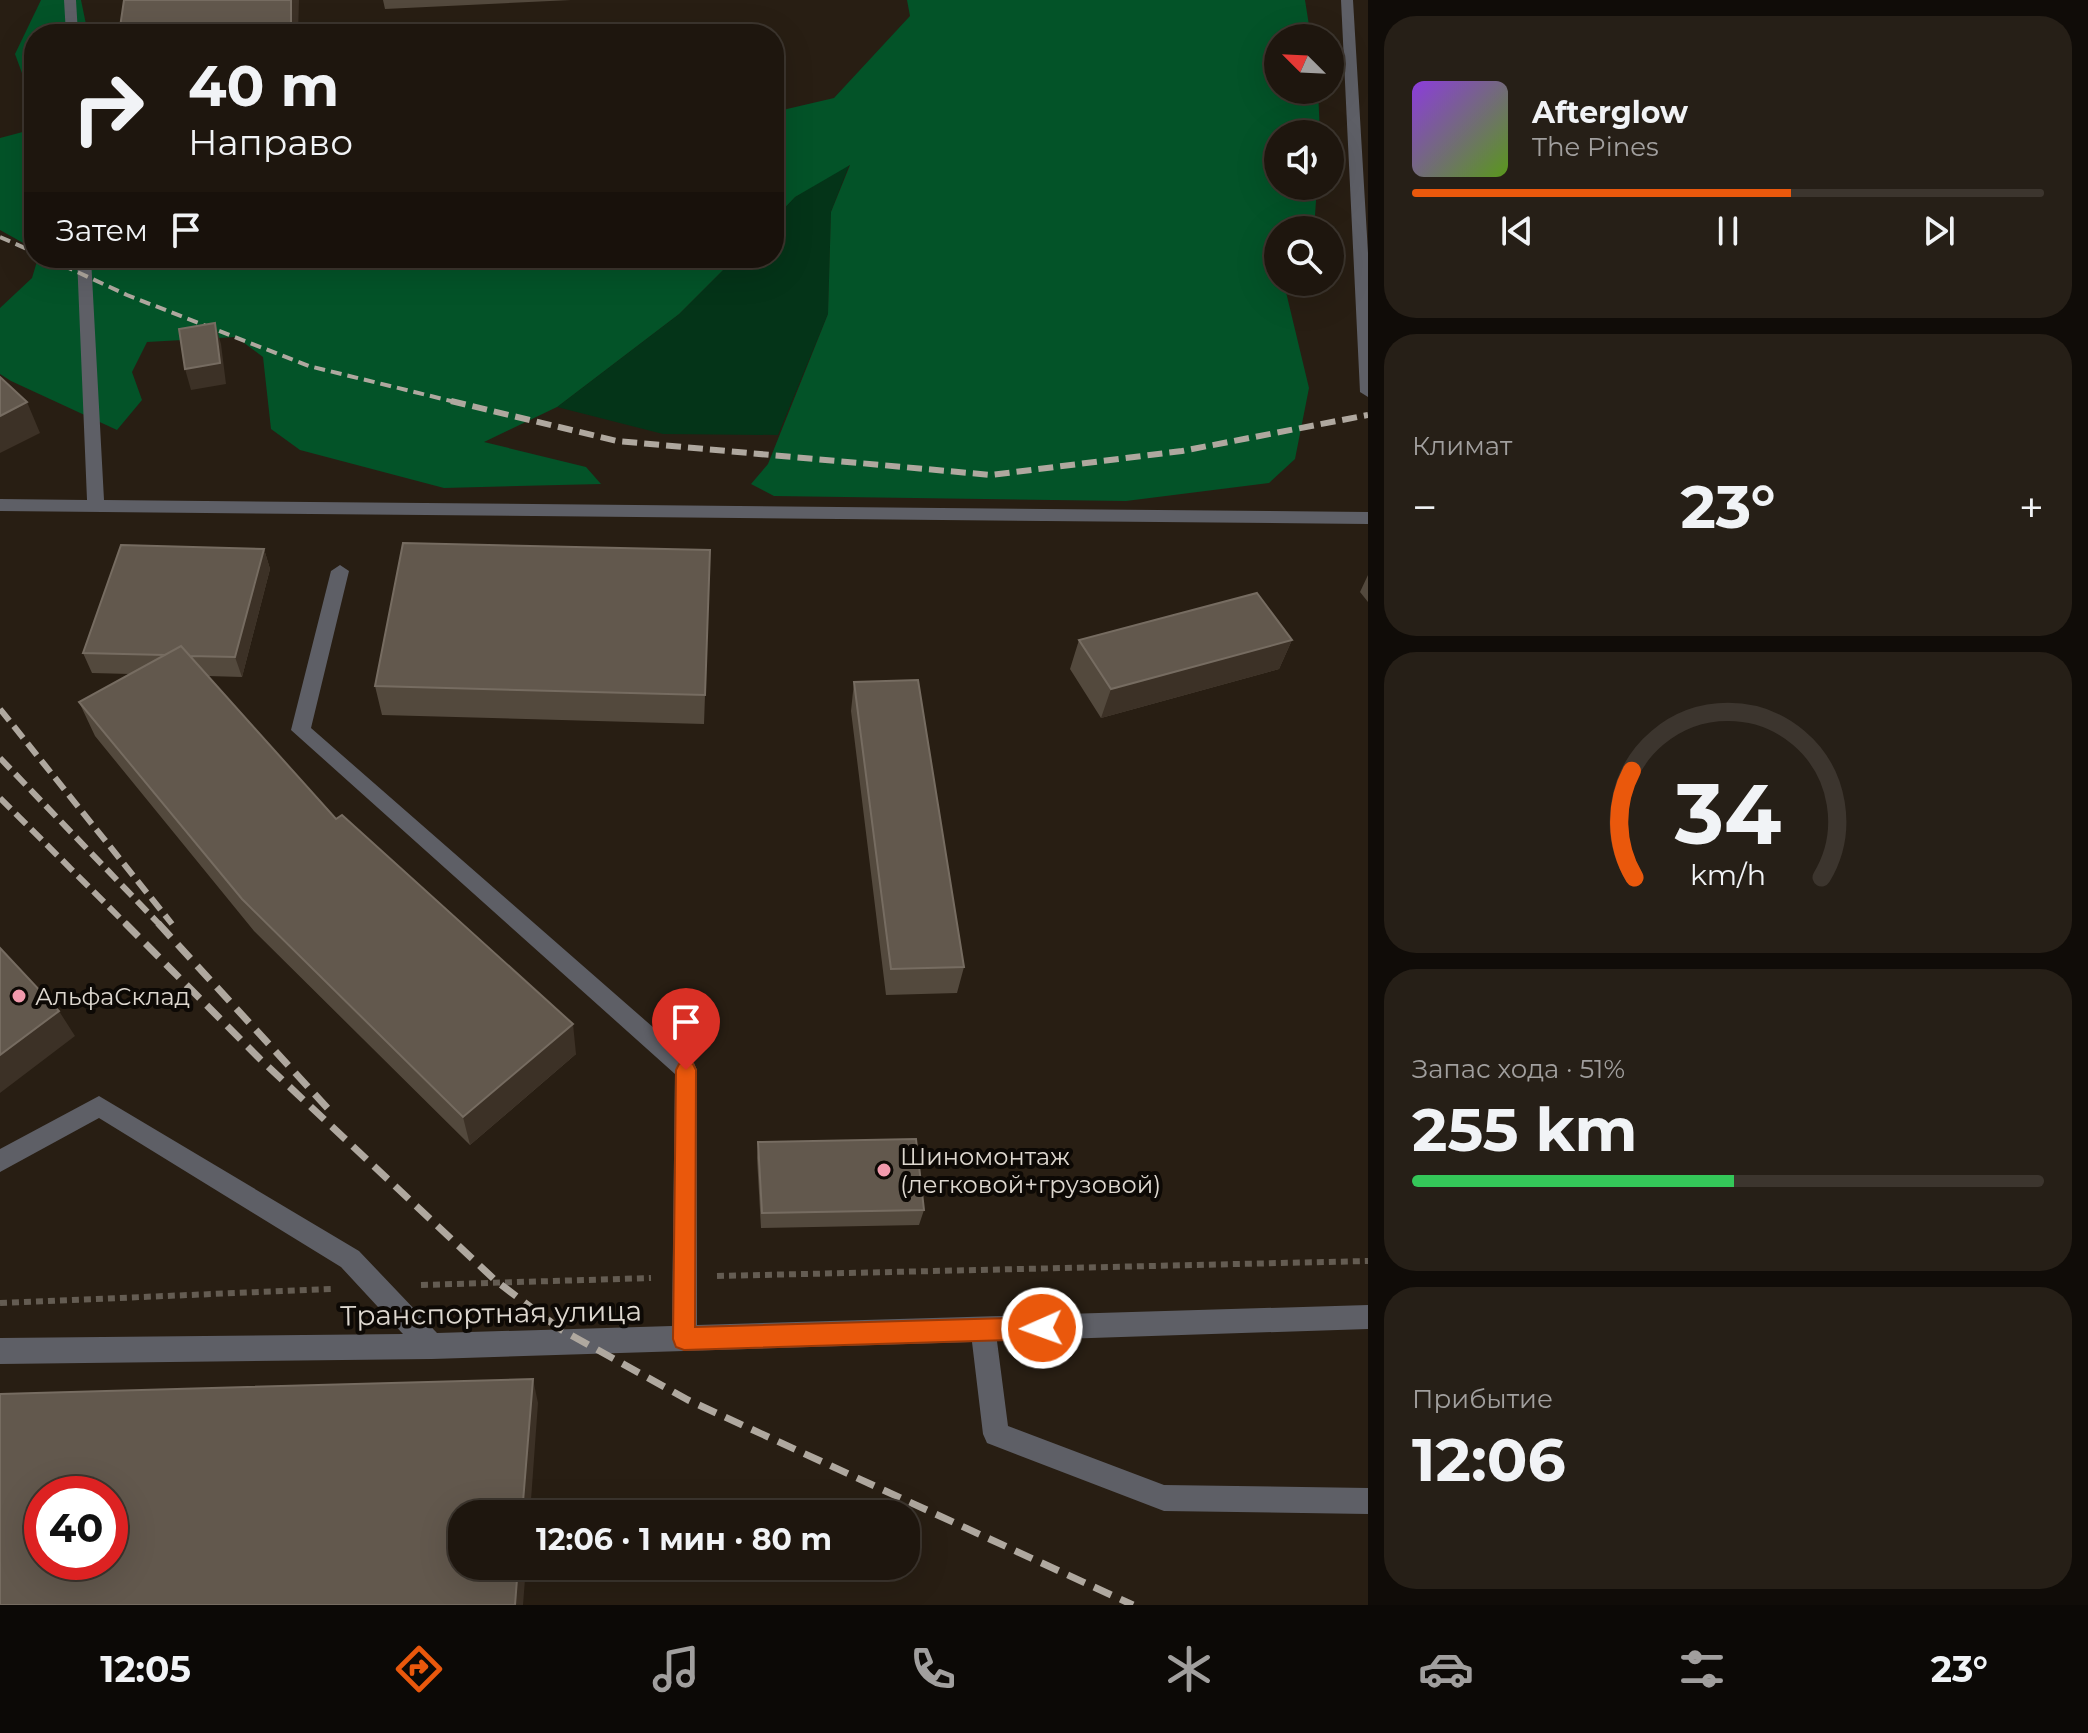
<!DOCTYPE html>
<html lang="ru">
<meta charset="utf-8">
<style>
:root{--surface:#1e160e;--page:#261f17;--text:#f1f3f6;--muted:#a19f9e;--line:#3c352e;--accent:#ea580c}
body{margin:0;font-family:Montserrat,sans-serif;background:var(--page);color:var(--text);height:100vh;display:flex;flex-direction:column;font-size:30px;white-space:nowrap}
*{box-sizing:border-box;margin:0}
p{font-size:26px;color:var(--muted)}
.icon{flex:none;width:44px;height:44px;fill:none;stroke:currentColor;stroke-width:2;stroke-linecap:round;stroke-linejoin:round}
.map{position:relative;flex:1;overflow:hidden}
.side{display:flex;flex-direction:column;gap:16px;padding:16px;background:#100c08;width:720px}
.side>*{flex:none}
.hud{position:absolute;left:24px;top:24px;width:760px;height:244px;border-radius:32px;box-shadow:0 8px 32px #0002,0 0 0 2px var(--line);background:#1e160e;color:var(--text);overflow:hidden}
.needle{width:52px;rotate:294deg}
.controls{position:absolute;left:1264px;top:24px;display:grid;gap:16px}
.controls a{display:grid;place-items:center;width:80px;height:80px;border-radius:50%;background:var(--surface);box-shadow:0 8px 32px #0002,0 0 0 2px var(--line);font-size:40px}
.speed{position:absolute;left:24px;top:1476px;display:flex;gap:16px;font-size:40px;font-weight:700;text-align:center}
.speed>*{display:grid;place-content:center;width:104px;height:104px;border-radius:50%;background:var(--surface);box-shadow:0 8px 32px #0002,0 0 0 2px var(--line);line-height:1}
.speed .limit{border:12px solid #d22;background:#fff;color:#111}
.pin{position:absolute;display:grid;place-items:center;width:68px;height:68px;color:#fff;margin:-82px -34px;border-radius:50% 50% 50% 0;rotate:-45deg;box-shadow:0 0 8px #0007}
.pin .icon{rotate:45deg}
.me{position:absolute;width:88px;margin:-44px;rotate:268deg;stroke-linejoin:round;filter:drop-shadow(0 0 6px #0008)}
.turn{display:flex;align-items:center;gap:28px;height:168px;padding:0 32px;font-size:36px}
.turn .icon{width:104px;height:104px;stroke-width:2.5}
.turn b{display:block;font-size:56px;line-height:68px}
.then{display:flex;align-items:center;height:76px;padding:0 32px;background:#0003;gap:16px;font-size:30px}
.big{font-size:60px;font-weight:700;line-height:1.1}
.side .tile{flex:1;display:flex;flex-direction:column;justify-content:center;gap:12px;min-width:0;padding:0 28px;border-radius:32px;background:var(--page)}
.side .dial{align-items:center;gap:0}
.dial svg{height:208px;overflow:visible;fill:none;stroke:var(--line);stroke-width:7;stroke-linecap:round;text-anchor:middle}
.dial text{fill:var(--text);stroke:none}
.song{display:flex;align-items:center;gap:24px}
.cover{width:96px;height:96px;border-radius:12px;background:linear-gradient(135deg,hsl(270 70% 55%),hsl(90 70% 35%))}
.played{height:8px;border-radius:4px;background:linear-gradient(90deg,var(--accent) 60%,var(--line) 60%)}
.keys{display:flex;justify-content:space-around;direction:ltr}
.heat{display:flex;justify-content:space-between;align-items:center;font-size:44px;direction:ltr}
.charge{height:12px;border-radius:6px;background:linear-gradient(90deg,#34c759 51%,var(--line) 0)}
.trip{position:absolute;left:448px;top:1500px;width:472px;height:80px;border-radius:32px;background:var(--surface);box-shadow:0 8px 32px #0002,0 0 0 2px var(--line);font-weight:700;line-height:80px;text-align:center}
.tab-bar{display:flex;height:128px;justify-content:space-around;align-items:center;background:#0c0906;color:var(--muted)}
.tab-bar .icon{width:56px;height:56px}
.tab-bar .on{color:var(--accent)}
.tab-bar b{font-size:36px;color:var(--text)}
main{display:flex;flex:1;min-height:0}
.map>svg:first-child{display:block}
.green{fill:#043418}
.forest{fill:#035328}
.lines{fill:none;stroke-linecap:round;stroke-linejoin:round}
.path{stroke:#645c52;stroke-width:6;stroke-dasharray:7 5;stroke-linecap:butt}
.minor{fill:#5e5f66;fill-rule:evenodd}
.rail-far2{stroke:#afa89f;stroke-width:4;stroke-dasharray:11 6;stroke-linecap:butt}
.rail-far1{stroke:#afa89f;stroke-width:6;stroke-dasharray:15 7;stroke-linecap:butt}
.rail{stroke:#afa89f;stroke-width:7;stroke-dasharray:19 10;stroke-linecap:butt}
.wall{fill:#53493d}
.shaded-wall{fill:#3c3126}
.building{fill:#62584d;stroke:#766c61;stroke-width:2;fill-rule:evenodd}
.route{fill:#ea580c;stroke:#983908;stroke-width:2}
.poi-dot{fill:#f29aad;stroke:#0d0905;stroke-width:3}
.labels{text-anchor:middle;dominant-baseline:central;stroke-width:8;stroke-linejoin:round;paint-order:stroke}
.poi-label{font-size:24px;fill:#ded8d0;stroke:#0d0905;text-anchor:start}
.near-street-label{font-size:28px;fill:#ded8d0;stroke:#0d0905}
</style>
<main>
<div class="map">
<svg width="1368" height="1605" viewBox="0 0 1368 1605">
<rect width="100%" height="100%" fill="#281e13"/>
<path class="green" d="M850,163L831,212L828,314L778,435L663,434L557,407L679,314L735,258H774V219L795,197Z"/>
<path class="forest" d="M41,0H81L88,34H34V106L15,54Z
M907,0H1305L1311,38H1278V90H1318L1320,134H1278V186H1317L1314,230H1278V282H1291L1286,292L1309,388L1295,459L1269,483L1126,501L774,496L751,484L768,464L828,314L831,212L850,165L795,197L774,219V112L834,98L910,16Z
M34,129V249L0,230V138Z
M38,258H135L167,267L202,258H735L679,314L557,407L484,442L586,467L601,484L444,488L300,450L271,429L263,357L236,337L147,342L132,372L142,400L117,430L11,381L0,374V308L32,278Z"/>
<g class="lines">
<path class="path" d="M717,1276L1368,1261
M421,1285L651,1278
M0,1303L331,1289"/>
<path class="minor" d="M64,0H76L78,34H66Z
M1341,0H1353L1368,253V397L1360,392Z
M77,258H91L104,500L1368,512V524L0,511V499L87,500Z
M340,565L349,571L311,728L694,1063L697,1070V1325L1368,1305V1329L997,1341L1008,1426L1164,1485L1368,1488V1514L1164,1511L987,1443L983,1434L972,1342L432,1359L0,1364V1338L403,1334L341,1267L99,1118L0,1172V1149L99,1096L359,1251L437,1333L672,1326L675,1074L291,730L331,571Z"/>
<path class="rail-far2" d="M0,237L34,252
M47,258L127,295L309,366L459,403"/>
<path class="rail-far1" d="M451,401L617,441L991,475L1182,451L1368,415
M0,709L172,924
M0,758L160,925
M0,798L127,925"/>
<path class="rail" d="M125,923L260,1059L496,1281L560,1329L688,1400L1133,1605
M158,923L331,1112"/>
</g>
<path class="wall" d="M383,0H571L385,9Z
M264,549L270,569L242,677L208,676L336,819L576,1054L470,1145L254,931L95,736L79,702L130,674L92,673L83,653Z
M1368,575V602L1360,592Z
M709,580L704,724L382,715L375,686Z
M1079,640H1292L1279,669L1101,718L1070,669Z
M854,682L964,967L957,993L886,995L851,711Z
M758,1142L924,1210L919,1225L761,1228L757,1158Z"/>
<path class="shaded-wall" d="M291,0H299L298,34H291Z
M215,323L221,344L226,384L191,390L185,369Z
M27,402L40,433L0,453V416Z
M264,549L270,569L242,677L235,657Z
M1292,640L1279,669L1101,718L1111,689Z
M59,1011L75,1036L0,1093V1055Z
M573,1024L576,1054L470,1145L463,1117Z
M533,1379L538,1403L530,1514H522Z
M518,1566H526L523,1605H515Z"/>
<path class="building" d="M124,0H291V34H119Z
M215,323L220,363L185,369L179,329Z
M0,377L27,402L0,416Z
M403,543L710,550L705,695L375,686Z
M121,545L264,549L235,657L190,656L181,646L165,655L83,653Z
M1257,593L1292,640L1111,689L1079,640Z
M181,646L336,819L342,815L573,1024L463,1117L242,899L79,702Z
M918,680L964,967L891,969L854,682Z
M0,948L59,1011L0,1055Z
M916,1139L924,1210L762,1213L758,1142Z
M533,1379L522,1514H462V1566H518L515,1605H0V1394ZM42,1494H110V1562H42Z"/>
<path class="route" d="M686,1061L693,1064L696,1070L695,1327L1042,1317L1050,1320L1054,1328L1050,1336L1042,1339L684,1350L676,1347L673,1339L676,1070L679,1064Z"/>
<g class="poi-dot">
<circle cx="19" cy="996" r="8"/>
<circle cx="884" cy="1170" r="8"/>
</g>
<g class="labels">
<g class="poi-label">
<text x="35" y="996">АльфаСклад</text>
<text x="900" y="1156">Шиномонтаж<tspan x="900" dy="28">(легковой+грузовой)</tspan></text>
</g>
<g class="near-street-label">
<text transform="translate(491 1313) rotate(-1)">Транспортная улица</text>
</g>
</g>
</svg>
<div class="controls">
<a><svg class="needle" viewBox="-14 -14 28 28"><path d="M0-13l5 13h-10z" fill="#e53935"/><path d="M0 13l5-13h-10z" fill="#a19f9e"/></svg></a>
<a><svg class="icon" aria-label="sound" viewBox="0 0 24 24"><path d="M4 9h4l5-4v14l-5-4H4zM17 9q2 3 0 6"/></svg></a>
<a><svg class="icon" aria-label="search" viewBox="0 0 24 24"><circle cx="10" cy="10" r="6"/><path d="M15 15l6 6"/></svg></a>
</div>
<div class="speed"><div class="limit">40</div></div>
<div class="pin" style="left:686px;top:1070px;background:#d93025"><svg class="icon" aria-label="arrive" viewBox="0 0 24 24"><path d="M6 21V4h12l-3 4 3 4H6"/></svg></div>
<svg class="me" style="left:1042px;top:1328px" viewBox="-20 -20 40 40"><circle r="17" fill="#ea580c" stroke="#fff" stroke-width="3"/><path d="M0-11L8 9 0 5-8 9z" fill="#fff"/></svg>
<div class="trip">12:06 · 1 мин · 80 m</div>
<div class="hud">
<div class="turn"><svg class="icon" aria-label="right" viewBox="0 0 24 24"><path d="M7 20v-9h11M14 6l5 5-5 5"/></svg><div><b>40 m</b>Направо</div></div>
<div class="then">Затем<svg class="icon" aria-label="arrive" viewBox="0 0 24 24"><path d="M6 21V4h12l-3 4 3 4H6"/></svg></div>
</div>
</div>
<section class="side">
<div class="tile">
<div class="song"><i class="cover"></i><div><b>Afterglow</b><p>The Pines</p></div></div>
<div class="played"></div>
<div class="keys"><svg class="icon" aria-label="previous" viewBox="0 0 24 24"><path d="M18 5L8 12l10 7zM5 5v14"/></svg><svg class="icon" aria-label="pause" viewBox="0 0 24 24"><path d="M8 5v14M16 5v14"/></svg><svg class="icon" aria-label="next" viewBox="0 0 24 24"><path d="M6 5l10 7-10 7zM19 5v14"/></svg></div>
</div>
<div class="tile"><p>Климат</p>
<div class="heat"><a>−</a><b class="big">23°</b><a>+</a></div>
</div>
<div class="tile dial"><svg viewBox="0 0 100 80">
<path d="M14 69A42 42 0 1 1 86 69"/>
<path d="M14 69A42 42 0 0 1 13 28" stroke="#ea580c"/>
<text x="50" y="56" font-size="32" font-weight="700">34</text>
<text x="50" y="72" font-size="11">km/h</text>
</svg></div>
<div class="tile"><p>Запас хода · 51%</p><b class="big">255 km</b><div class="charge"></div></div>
<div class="tile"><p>Прибытие</p><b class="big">12:06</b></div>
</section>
</main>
<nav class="tab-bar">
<b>12:05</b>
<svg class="icon on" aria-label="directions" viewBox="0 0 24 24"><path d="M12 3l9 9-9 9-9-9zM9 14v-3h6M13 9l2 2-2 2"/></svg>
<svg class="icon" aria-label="music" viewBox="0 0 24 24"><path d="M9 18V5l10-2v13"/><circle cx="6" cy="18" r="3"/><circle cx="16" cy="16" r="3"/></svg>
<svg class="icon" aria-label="phone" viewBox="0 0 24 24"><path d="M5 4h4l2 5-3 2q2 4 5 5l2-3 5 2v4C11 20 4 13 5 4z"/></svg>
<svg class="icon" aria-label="climate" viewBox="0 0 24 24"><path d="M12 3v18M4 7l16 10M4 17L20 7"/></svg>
<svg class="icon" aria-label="car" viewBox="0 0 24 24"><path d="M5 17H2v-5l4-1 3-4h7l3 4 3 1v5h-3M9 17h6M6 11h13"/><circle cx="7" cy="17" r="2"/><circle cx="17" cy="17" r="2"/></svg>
<svg class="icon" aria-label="filters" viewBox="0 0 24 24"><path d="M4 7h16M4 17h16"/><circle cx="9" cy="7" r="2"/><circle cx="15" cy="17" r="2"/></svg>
<b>23°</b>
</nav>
